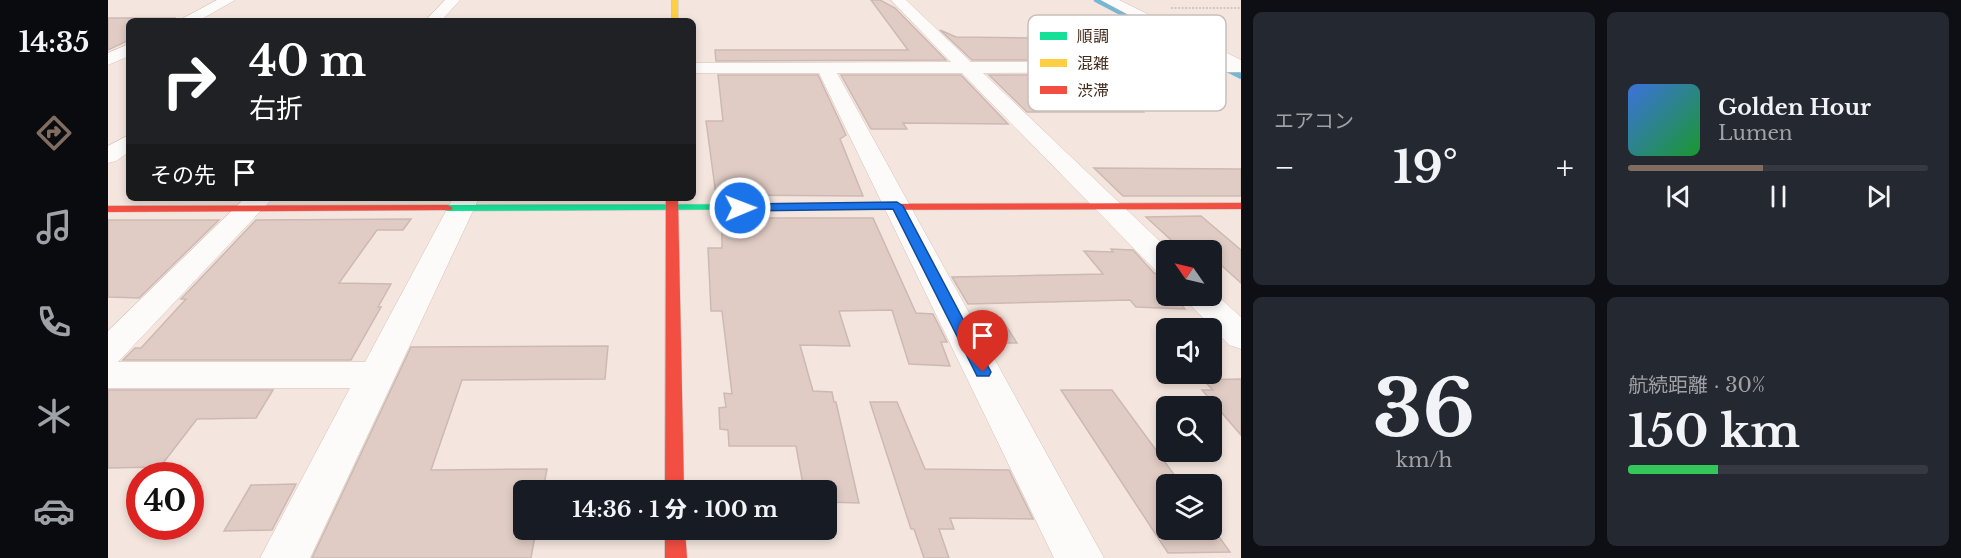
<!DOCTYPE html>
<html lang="ja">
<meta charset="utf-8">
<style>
:root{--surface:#171b24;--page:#242831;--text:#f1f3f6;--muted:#9ea1a6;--line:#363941;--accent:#816c60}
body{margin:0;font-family:"Libre Baskerville","Noto Sans JP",serif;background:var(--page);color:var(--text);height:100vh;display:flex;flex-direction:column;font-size:22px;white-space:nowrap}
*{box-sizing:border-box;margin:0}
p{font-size:20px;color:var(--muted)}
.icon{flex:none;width:33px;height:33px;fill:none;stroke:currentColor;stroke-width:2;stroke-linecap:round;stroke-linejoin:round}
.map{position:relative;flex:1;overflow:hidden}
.drawer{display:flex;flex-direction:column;gap:12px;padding:12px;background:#0d0f14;width:720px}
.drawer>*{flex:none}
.guide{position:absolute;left:18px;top:18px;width:570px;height:183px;border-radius:9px;box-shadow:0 3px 9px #0003;background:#202124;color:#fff;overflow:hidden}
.needle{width:39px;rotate:304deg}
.buttons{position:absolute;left:1048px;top:240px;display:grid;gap:12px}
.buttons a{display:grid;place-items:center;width:66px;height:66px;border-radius:9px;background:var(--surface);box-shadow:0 3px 9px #0003;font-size:30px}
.speed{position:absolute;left:18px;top:462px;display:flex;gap:12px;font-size:30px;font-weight:700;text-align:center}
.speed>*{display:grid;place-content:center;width:78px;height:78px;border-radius:50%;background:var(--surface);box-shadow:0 3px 9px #0003;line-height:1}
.speed .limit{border:9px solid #d22;background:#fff;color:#111}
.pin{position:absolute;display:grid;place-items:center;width:51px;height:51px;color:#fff;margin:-62px -26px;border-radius:50% 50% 50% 0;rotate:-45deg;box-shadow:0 0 6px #0007}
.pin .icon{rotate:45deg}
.me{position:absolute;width:66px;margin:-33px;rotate:89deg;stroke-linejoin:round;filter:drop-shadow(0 0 4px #0008)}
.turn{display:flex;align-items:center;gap:21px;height:126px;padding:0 24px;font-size:27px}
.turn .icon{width:78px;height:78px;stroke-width:2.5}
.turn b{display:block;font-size:42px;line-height:51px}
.then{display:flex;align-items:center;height:57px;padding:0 24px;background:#0003;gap:12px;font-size:22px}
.big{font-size:45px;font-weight:800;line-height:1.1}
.drawer .tile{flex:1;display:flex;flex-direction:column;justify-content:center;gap:9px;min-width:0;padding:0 21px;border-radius:9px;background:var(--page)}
.drawer .dial{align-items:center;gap:0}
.dial b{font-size:78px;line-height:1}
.song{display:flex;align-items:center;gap:18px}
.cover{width:72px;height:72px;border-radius:9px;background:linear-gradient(135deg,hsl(220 70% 55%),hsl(130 70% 35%))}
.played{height:6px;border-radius:3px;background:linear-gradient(90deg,var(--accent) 45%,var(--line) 45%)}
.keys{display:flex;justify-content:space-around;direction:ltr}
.heat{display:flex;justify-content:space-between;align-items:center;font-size:33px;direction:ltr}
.charge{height:9px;border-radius:4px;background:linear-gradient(90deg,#34c759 30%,var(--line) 0)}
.drawer .tiles{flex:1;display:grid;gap:12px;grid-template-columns:repeat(2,1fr)}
.trip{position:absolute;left:405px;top:480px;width:324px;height:60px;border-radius:9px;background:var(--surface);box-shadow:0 3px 9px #0003;font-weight:800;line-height:60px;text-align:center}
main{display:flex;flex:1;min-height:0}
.tab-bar{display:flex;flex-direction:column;width:108px;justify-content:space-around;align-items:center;background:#090b0e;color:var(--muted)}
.tab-bar .icon{width:42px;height:42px}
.tab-bar .selected{color:var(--accent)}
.tab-bar b{font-size:27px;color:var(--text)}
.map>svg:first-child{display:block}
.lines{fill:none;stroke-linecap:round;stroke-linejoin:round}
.stream-far1{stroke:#75b8d6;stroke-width:4.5}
.stream{stroke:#75b8d6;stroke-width:6}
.building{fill:#e0ccc4;stroke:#ccb9b3;stroke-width:1.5}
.street-casing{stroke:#d5c2b7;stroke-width:1}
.fast-casing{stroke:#d5c2b7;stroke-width:1}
.slow-casing{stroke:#d5c2b7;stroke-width:1}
.jam-casing{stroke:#d5c2b7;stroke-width:1}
.path{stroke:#d1c8c4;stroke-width:2;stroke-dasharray:2 1.5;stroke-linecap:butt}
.street{fill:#fdfbfa;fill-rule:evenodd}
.fast{fill:#16e098;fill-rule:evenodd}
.slow{fill:#ffcf43;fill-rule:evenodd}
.jam{fill:#f24e42;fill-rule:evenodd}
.route{fill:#1a73e8;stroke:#114b97;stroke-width:1.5}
.key{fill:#fff;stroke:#c7bfbb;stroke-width:1.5}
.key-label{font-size:16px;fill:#432b1c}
</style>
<main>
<nav class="tab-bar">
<b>14:35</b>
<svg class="icon selected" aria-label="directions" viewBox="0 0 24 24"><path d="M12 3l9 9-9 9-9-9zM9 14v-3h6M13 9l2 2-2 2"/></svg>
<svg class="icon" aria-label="music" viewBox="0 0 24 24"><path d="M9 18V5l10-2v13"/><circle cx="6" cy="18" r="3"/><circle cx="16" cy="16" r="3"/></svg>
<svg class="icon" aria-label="phone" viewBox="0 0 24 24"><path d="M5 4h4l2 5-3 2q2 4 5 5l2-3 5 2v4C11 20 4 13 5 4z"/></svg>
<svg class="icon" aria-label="climate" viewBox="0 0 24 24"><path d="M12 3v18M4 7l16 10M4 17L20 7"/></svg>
<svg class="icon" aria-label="car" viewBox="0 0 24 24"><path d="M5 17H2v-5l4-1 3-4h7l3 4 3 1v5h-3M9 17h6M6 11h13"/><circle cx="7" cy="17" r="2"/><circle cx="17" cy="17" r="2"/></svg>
</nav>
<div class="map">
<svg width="1133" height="558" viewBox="0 0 1133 558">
<rect width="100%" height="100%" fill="#f4e6de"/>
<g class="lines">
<path class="stream-far1" d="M988,0L1110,64"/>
<path class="stream" d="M1107,63L1133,76"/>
</g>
<path class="building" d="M763,0H772L787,8L838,60L608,61L607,50H800Z
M0,18H68L61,21H21V40L0,50Z
M832,30L848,37L926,38L960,60H864Z
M610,75H710L738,135L732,139L755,196L608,195L598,121H615Z
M733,75H853L900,124L795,123L799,129H763Z
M881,75H982L1035,112H919Z
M986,168L1133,169V196H1015Z
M1093,216L1133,250V283L1104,257V250H1074L1038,217Z
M614,218H765L808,313L825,314L839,342H833L842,366L801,364L784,310L731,311L742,346L692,345L705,391L724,392L726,402H728L751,503L718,502V490H696L688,446H621L620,430L612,429L611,408L618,407L616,393L624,394L614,311H603L600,248H614Z
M303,219L295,230H269L231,283L283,284L270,307H273L243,360H15L27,348H33L78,299H73L148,220Z
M0,220H111L31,298L0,297Z
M1003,249L1025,250L1046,273L1059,276V296H1065L1077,309L1028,307L1022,300L860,304L844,277L995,274L976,251L1005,252Z
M866,317L893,318L909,343H880Z
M500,346L497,379L354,380L323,470L439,469L435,490H416V530H428L423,558H204L303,347Z
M1133,379V435L1094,390H1105L1095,380Z
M0,390H165L148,418L89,419L52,467L0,468Z
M953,390H1004L1073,484H1059V530H1106L1122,552L1060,553Z
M762,402H789L817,469L901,470L925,519L842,518L846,529H831L841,558H816L806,529H803Z
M188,484L164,530L116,531L143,485Z"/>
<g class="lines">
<defs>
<path id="street" d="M109,0H127L90,21H70Z
M337,0H352L333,21H317Z
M783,0H798L863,62H1109L993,0H1011L1133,60V72L875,73L1061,250H1059V274L1048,271L854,73H729L996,558H946L711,73H585V63L843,62Z
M21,44V56L0,65V53Z
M21,135V152L8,161L0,163V146Z
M137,198H165L10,362H257L345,198H371L202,558H152L242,388H0V331Z
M1104,291L1133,317V349L1121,345L1074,296H1104Z"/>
<path id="fast" d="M722,204L726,205L728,207L726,209L339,211L333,208L339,205Z"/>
<path id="slow" d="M564,0H570V21H564Z"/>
<path id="jam" d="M558,198H570L576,490H557Z
M1133,203V209L722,210L716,207L722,204Z
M339,205L345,208L343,210L0,212V206Z
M557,530H577L579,558H557Z"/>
</defs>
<use href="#street" class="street-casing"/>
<use href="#fast" class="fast-casing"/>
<use href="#slow" class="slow-casing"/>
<use href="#jam" class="jam-casing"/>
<path class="path" d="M1063,8H1133"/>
<use href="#street" class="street"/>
<use href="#fast" class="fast"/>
<use href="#slow" class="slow"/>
<use href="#jam" class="jam"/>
</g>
<path class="route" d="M789,202L795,206L883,372L881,376H869L867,372L785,209L632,211L626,208L632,204Z"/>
<rect x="920" y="15" width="198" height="96" rx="9" class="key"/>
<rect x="932" y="32" width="27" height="8" fill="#16e098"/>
<rect x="932" y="59" width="27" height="8" fill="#ffcf43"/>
<rect x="932" y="86" width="27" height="8" fill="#f24e42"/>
<g class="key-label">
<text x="969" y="42">順調</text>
<text x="969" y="69">混雑</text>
<text x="969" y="96">渋滞</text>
</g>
</svg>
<div class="buttons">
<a><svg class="needle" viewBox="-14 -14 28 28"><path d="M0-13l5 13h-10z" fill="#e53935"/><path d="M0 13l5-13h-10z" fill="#9ea1a6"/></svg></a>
<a><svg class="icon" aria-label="sound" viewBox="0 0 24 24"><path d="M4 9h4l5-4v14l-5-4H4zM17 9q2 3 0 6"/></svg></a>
<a><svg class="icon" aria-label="search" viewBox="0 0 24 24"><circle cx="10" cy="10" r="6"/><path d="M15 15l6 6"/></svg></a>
<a><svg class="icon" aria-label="layers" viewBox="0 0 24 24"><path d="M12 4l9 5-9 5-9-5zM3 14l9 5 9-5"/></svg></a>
</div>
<div class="speed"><div class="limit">40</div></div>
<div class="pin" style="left:875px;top:372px;background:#d93025"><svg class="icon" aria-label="arrive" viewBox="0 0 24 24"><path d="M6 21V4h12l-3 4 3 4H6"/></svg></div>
<svg class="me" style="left:632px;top:208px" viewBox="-20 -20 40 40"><circle r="17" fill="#1a73e8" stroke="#fff" stroke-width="3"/><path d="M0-11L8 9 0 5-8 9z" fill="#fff"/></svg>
<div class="trip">14:36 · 1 分 · 100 m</div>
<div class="guide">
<div class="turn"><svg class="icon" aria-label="right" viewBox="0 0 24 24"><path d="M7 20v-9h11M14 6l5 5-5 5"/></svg><div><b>40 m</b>右折</div></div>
<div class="then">その先<svg class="icon" aria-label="arrive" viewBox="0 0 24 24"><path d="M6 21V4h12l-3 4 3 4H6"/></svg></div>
</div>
</div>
<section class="drawer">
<div class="tiles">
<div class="tile"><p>エアコン</p>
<div class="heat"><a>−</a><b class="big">19°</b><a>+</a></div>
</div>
<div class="tile">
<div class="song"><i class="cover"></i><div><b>Golden Hour</b><p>Lumen</p></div></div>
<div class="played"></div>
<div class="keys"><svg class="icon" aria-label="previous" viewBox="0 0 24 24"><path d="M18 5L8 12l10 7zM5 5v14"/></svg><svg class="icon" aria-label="pause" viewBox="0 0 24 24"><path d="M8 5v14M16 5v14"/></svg><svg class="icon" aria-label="next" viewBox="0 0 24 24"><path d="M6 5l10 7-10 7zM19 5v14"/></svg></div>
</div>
<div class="tile dial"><b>36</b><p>km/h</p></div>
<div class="tile"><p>航続距離 · 30%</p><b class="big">150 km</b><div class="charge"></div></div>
</div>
</section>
</main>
